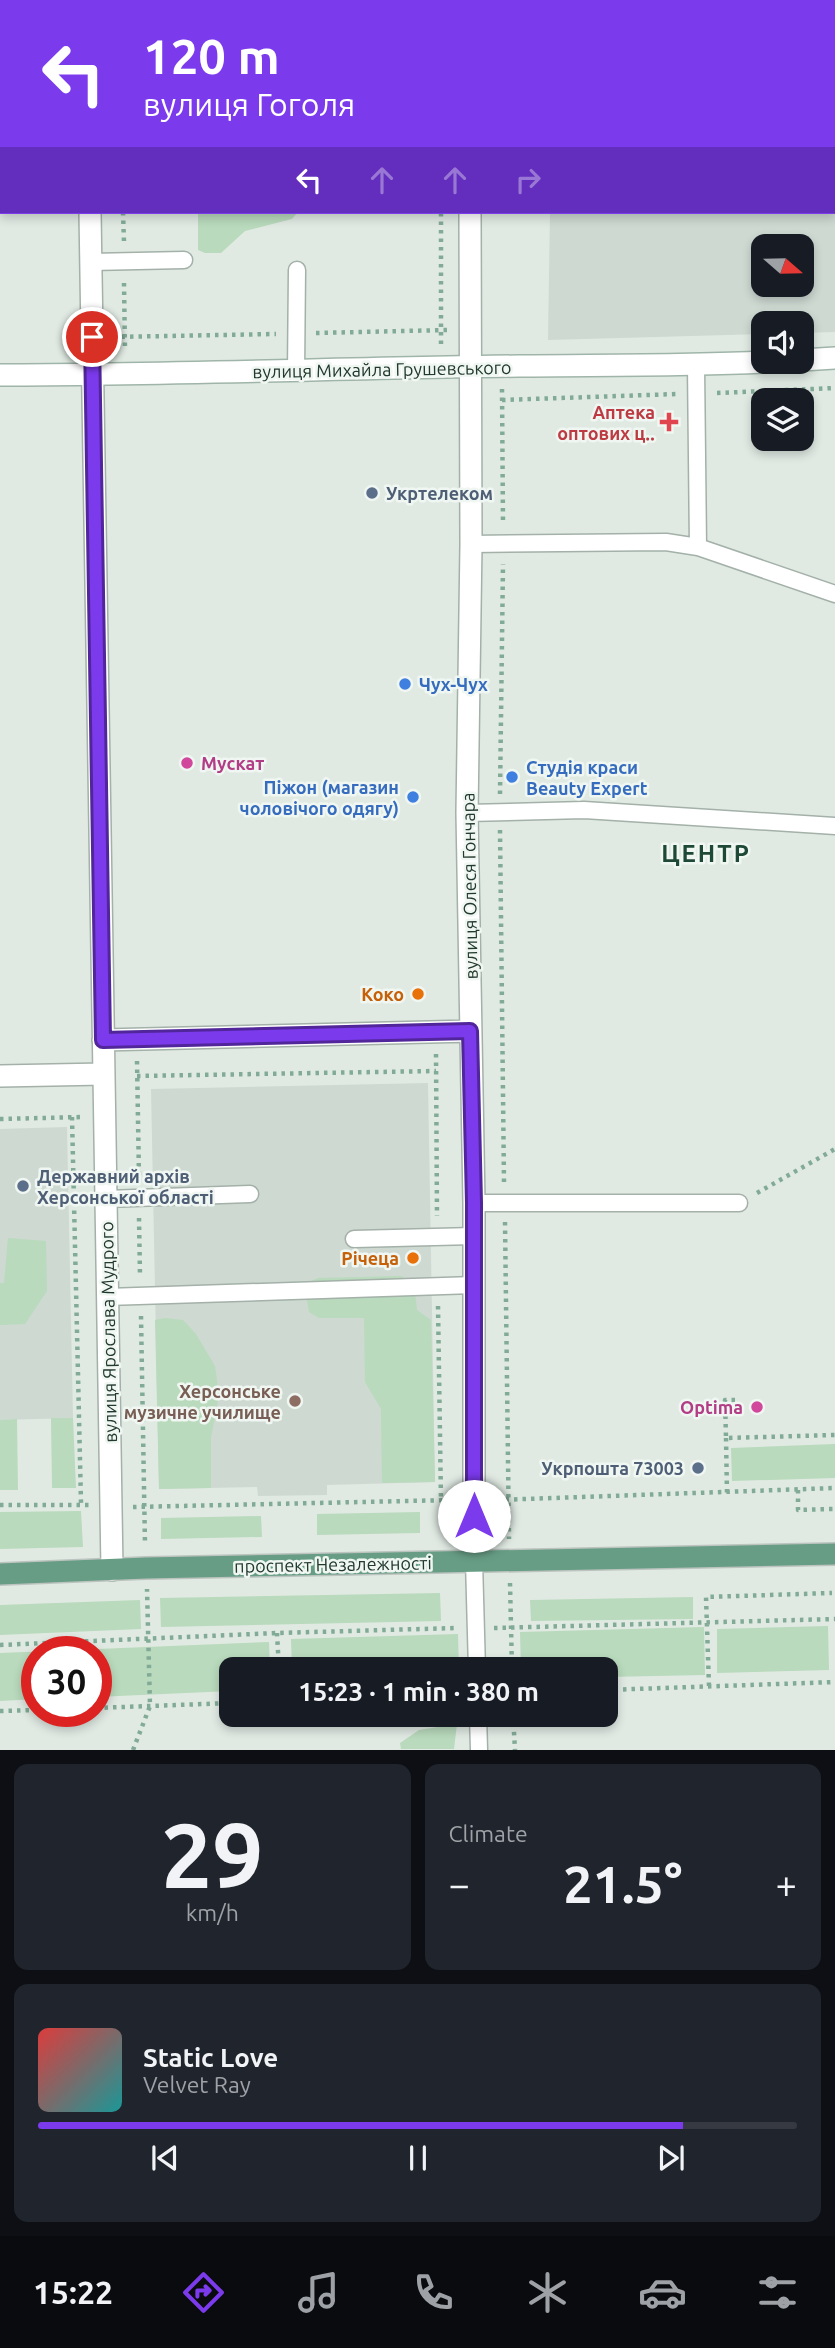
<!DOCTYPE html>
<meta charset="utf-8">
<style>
:root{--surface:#171b24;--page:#20242c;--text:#f1f3f6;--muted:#9ea1a6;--line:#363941;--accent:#7c3aed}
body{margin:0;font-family:Ubuntu,sans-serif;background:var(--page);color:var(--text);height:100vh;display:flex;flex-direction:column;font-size:26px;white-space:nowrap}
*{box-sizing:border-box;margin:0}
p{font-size:23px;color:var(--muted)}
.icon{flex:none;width:38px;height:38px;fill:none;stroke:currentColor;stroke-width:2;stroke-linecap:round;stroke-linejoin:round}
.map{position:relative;height:1750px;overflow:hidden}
.sheet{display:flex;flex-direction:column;gap:14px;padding:14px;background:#0d0f14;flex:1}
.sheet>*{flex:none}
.top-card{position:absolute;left:0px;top:0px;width:836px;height:214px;box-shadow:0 4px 10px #0003;background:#7c3aed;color:#fff;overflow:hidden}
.needle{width:46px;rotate:110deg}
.fabs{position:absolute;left:751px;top:234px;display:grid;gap:14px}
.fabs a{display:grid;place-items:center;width:63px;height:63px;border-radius:14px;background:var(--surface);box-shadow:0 4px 10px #0003;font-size:35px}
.speed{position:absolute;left:21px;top:1636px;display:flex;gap:14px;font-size:35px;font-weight:700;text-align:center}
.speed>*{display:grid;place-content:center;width:91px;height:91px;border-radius:50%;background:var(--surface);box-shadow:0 4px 10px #0003;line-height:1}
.speed .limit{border:10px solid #d22;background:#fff;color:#111}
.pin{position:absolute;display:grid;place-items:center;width:60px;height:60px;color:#fff;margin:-30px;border:4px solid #fff;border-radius:50%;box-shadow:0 2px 7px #0007}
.me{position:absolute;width:77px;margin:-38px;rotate:0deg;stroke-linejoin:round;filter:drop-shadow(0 0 5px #0008)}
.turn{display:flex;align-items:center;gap:24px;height:147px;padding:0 28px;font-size:32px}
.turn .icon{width:91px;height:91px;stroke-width:2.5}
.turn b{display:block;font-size:49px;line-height:60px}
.lanes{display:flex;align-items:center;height:66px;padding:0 28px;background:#0003;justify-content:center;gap:35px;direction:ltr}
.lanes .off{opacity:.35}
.big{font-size:52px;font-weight:600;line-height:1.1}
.sheet .tile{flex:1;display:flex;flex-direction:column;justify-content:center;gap:10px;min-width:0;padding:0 24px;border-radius:14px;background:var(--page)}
.sheet .dial{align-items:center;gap:0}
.dial b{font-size:91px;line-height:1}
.song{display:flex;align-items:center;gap:21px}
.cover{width:84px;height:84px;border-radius:10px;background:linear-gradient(135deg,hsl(0 70% 55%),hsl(180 70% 35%))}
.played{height:7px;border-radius:4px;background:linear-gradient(90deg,var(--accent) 85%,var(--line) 85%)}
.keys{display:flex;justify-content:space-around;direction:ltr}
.heat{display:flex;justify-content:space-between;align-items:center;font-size:38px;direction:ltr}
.sheet .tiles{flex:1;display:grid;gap:14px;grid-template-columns:1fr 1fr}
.tile:last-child{grid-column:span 2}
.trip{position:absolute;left:219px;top:1657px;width:399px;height:70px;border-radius:14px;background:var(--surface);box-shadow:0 4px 10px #0003;font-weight:600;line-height:70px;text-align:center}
.dock{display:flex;height:112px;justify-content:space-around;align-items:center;background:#090b0e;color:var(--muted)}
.dock .icon{width:49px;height:49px}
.dock .on{color:var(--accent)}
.dock b{font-size:32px;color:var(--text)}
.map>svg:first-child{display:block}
.built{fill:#ced9d2;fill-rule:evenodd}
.green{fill:#b9dabc}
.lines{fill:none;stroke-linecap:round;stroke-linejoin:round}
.lane-casing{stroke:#a3b1a9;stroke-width:19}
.street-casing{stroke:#a3b1a9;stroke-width:24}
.secondary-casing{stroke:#a0b5a9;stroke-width:24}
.primary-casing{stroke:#bdc4c0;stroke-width:24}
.path{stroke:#82ab97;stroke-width:4.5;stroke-dasharray:3.5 5;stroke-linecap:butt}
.lane{stroke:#fff;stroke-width:16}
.street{stroke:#fff;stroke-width:21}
.secondary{stroke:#fff;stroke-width:21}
.primary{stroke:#679d85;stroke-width:21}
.route-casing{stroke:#51269a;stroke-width:18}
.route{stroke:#7c3aed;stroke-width:12}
.health-dot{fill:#e0444e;stroke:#f0f7f2;stroke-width:2.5}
.service-dot{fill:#5c6f8a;stroke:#f0f7f2;stroke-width:2.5}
.shop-dot{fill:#3f7fe0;stroke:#f0f7f2;stroke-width:2.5}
.hotel-dot{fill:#d1479c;stroke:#f0f7f2;stroke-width:2.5}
.food-dot{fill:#e8710a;stroke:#f0f7f2;stroke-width:2.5}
.education-dot{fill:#8d6e63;stroke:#f0f7f2;stroke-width:2.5}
.labels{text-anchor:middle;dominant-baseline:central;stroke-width:5;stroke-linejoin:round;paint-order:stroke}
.street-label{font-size:18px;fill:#22392e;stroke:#f0f7f2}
.health-label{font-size:18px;font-weight:bold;fill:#be3a42;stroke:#f0f7f2;text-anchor:end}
.service-label{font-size:18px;font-weight:bold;fill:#4e5e75;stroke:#f0f7f2;text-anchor:start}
.shop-label{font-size:18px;font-weight:bold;fill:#366cbe;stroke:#f0f7f2;text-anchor:start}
.hotel-label{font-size:18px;font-weight:bold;fill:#b23c85;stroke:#f0f7f2;text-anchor:start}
.food-label{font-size:18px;font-weight:bold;fill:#c56008;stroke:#f0f7f2;text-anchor:end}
.education-label{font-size:18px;font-weight:bold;fill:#785e54;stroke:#f0f7f2;text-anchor:end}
.district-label{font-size:24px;font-weight:bold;letter-spacing:2px;fill:#1f4937;stroke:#f0f7f2}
</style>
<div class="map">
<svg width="835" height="1750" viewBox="0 0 835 1750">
<rect width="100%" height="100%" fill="#e0eae3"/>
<path class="built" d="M553,0H835V332L802,333V324H763V334L548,340L550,212H835V2H553ZM763,247H802V285H763Z
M428,1083L435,1482L327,1485V1495L258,1496L257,1487L159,1489L151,1089Z
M67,1127L73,1418L0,1420V1129Z"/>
<path class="green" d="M198,212H298L292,219L245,231L221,253H205L198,250Z
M8,1238L46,1241L47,1291L25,1324L0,1325V1283H4Z
M401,1276C414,1284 416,1295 417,1310L431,1320L435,1482L382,1483L381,1409L365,1382L364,1318H319L309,1312L304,1284L318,1278Z
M165,1318L183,1320L196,1334L215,1366L219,1395L211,1437V1488L159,1489L155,1320Z
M51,1418H73L76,1488H52Z
M17,1419L18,1490H0V1420Z
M835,1444V1478L732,1481L731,1448Z
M81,1511L83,1547L0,1549V1512Z
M420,1512V1533L317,1535V1514Z
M261,1516L262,1537L161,1539V1518Z
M440,1593L441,1621L161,1627L160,1598Z
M693,1597V1619L531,1621L530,1600Z
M140,1600L141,1629L0,1635V1605Z
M828,1626L829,1670L717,1673V1629Z
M704,1627L705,1675L606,1677V1670L521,1669L520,1632Z
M458,1634L459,1669H292L291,1639Z
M269,1642L270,1669L231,1670V1691L96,1697V1652H37V1699L0,1701V1653Z
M457,1724L454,1749H401L400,1743L419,1730Z"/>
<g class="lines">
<defs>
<path id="lane" d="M91,262L184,260
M696,366L698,547
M296,372L297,270
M471,544L666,542L698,547L835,594
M467,813L584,810L835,826
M106,1199L250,1194
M474,1203H739
M354,1239L474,1236
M107,1297L474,1285
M474,1561L477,1670
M478,1715L479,1750"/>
<path id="street" d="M87,0V2
M470,2V0
M90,212L112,1570
M470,212L471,544L467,813L474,1203V1561
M103,1040L470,1031
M0,1076L104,1074"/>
<path id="secondary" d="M802,360L835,358
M0,375C173,375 346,368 519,366C601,365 682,366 763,362"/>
<path id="primary" d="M0,1574L146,1568L835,1554"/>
</defs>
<use href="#lane" class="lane-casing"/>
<use href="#street" class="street-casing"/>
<use href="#secondary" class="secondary-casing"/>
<use href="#primary" class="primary-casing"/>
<path class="path" d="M121,0V2
M441,2V0
M123,212L124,242
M124,283L125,351
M316,333L447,330
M113,337L276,334
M441,344V212
M502,389L503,524
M717,393L835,388
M502,400L677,394
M500,794L503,564
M500,830L504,1182
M436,1054L437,1216
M137,1061L139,1178
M137,1076L436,1071
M72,1117L81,1503
M0,1119L83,1117
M757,1193L835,1149
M139,1218L140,1276
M505,1222L509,1539
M438,1306L441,1501
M141,1316L145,1545
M735,1400H725L726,1438L835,1435
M726,1438L727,1493
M798,1490V1510L833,1509
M497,1500L835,1488
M0,1505H89
M133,1507L453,1500
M510,1583L512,1670
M494,1628L835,1619
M277,1633L279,1670
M0,1645L277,1633L457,1628
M709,1686L706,1597L832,1593
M606,1690L835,1682
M96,1708L231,1703
M0,1711L37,1710
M513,1715L515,1750
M133,1750L150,1706L147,1589"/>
<use href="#lane" class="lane"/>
<use href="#street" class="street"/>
<use href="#secondary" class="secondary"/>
<use href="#primary" class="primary"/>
</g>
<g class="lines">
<defs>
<path id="route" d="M92,337L103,1040L470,1031L474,1203V1516"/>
</defs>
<use href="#route" class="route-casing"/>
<use href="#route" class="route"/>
</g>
<path class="health-dot" d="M665.5 411.5h7v7h7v7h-7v7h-7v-7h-7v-7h7z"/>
<g class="service-dot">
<circle cx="372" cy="493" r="7"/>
<circle cx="23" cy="1186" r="7"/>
<circle cx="698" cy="1468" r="7"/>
</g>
<g class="shop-dot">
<circle cx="405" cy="684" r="7"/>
<circle cx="512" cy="777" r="7"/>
<circle cx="413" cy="797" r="7"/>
</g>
<g class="hotel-dot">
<circle cx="187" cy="763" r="7"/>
<circle cx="757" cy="1407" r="7"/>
</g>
<g class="food-dot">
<circle cx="418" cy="994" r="7"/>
<circle cx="413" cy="1258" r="7"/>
</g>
<circle class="education-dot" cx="295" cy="1401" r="7"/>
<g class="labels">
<g class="street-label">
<text transform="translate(382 369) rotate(-1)">вулиця Михайла Грушевського</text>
<text transform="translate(469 886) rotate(-91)">вулиця Олеся Гончара</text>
<text transform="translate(108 1332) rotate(-91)">вулиця Ярослава Мудрого</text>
<text transform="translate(333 1564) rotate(-1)">проспект Незалежності</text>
</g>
<g class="health-label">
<text x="655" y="412">Аптека<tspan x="655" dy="21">оптових ц‥</tspan></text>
</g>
<g class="service-label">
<text x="386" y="493">Укртелеком</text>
<text x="37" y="1176">Державний архів<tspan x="37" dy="21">Херсонської області</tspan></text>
<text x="684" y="1468" text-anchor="end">Укрпошта 73003</text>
</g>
<g class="shop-label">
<text x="419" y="684">Чух-Чух</text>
<text x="526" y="767">Студія краси<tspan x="526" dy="21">Beauty Expert</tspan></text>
<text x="399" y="787" text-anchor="end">Піжон (магазин<tspan x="399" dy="21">чоловічого одягу)</tspan></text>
</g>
<g class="hotel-label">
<text x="201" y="763">Мускат</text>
<text x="743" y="1407" text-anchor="end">Optima</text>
</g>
<g class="food-label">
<text x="404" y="994">Коко</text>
<text x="399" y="1258">Річеца</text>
</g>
<g class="education-label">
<text x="281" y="1391">Херсонське<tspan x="281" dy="21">музичне училище</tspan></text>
</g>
<g class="district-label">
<text x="706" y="853">ЦЕНТР</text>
</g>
</g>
</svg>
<div class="fabs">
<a><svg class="needle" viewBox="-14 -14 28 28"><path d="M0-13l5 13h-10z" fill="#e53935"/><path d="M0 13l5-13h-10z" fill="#9ea1a6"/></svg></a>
<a><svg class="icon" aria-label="sound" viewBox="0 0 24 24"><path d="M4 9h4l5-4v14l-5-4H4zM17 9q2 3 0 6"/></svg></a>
<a><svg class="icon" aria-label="layers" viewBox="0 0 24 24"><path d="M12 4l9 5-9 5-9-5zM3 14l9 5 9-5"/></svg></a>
</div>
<div class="speed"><div class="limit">30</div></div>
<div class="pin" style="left:92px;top:337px;background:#d93025"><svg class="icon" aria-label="arrive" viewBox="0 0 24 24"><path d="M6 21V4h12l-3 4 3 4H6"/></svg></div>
<svg class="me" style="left:474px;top:1516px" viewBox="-20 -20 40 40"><circle r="19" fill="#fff"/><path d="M0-13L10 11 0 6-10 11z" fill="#7c3aed"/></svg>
<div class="trip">15:23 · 1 min · 380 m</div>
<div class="top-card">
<div class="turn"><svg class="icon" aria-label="left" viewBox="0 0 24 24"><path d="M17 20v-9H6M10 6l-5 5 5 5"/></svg><div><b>120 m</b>вулиця Гоголя</div></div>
<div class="lanes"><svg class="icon" aria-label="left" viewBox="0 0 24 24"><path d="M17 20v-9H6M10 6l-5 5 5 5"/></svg><svg class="icon off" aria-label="ahead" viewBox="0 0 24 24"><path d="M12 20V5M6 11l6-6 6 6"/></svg><svg class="icon off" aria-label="ahead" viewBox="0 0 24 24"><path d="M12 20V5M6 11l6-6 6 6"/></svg><svg class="icon off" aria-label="right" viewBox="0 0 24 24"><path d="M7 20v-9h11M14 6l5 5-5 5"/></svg></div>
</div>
</div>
<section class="sheet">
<div class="tiles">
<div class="tile dial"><b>29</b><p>km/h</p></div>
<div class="tile"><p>Climate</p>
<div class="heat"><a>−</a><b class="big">21.5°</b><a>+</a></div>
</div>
<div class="tile">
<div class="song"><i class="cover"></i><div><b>Static Love</b><p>Velvet Ray</p></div></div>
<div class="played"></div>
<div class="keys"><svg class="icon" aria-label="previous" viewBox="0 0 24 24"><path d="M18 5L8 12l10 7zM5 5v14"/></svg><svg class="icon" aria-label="pause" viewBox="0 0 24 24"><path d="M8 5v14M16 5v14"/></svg><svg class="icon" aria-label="next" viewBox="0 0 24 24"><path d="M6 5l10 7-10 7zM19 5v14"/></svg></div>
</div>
</div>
</section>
<nav class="dock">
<b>15:22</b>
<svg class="icon on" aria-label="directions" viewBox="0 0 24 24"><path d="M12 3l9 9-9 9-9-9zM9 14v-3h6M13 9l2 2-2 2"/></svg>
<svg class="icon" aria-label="music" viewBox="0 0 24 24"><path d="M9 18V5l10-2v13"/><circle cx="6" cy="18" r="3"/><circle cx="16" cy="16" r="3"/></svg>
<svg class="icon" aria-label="phone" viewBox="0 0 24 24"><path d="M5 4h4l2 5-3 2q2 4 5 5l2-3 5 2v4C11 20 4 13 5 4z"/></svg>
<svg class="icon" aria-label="climate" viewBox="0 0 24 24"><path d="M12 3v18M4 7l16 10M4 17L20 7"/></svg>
<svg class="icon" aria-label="car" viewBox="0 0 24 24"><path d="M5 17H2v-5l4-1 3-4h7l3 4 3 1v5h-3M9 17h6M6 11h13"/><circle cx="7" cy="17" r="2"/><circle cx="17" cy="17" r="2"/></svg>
<svg class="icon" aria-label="filters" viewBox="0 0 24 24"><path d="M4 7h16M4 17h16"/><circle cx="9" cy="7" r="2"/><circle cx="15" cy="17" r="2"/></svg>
</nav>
